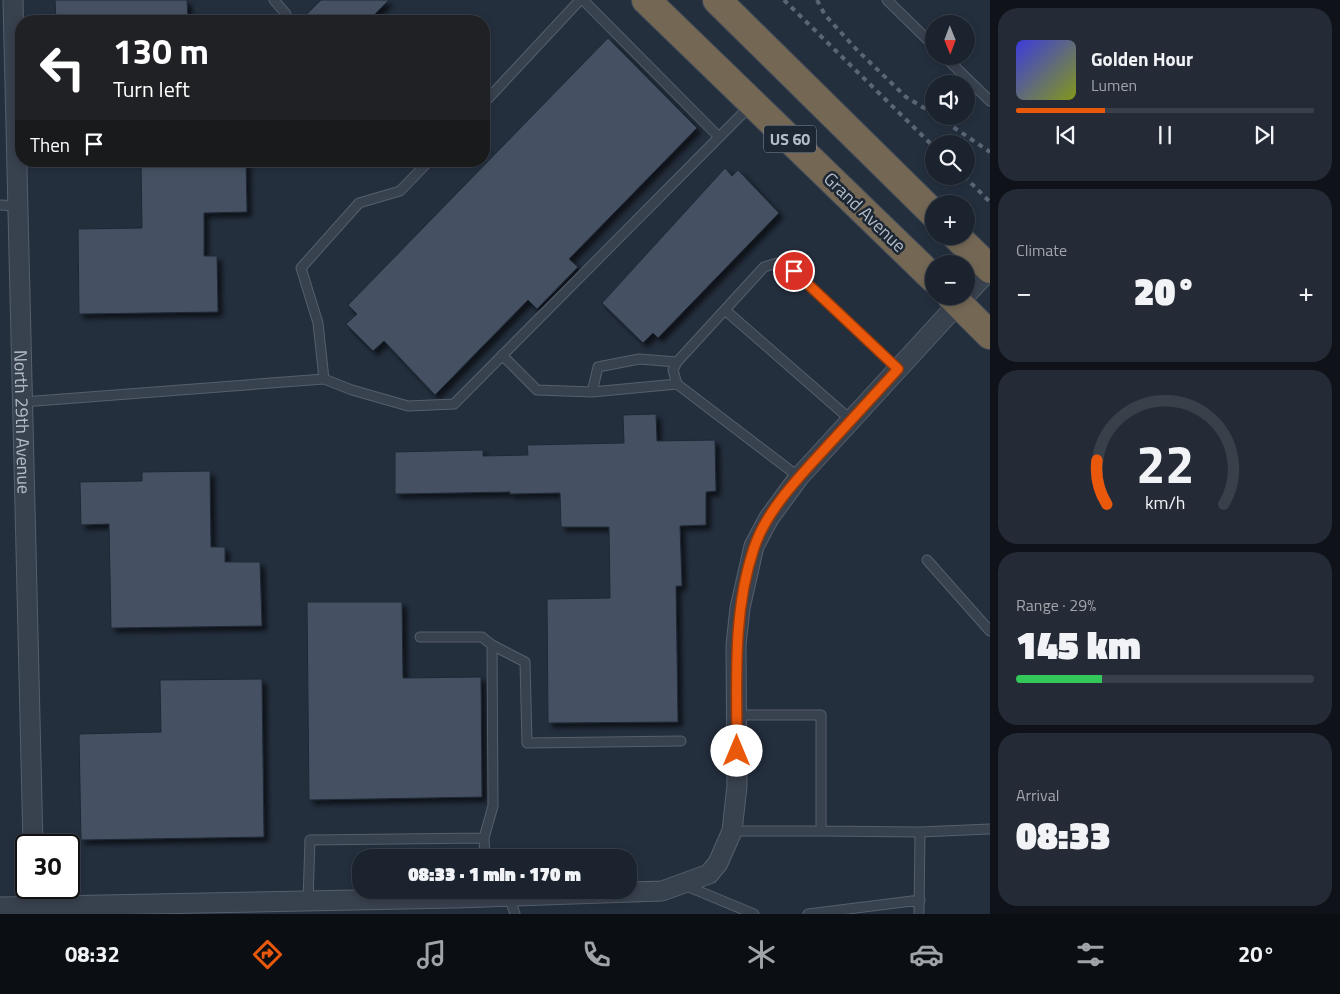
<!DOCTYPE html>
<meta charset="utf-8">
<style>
:root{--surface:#1b232e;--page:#242b36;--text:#f1f3f6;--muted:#a0a4aa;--line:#39404a;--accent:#ea580c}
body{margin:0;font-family:"Titillium Web",sans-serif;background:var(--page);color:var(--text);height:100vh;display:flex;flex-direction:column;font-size:19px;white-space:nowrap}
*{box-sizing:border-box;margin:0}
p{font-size:16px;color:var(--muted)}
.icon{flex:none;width:28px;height:28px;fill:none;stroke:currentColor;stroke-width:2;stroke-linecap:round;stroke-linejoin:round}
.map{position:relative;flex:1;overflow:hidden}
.sheet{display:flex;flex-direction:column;gap:8px;padding:8px;background:#0f1319;width:350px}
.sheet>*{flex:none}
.banner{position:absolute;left:15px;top:15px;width:475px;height:152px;border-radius:20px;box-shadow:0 2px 8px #0003,0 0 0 1px var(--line);background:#202124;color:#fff;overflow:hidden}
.needle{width:32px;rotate:179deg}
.buttons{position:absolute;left:925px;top:15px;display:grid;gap:10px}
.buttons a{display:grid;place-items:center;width:50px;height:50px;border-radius:50%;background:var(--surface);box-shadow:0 2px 8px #0003,0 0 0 1px var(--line);font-size:25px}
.speed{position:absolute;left:15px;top:834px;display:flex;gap:10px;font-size:25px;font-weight:700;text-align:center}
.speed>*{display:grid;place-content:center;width:65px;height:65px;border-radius:50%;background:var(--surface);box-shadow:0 2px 8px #0003,0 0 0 1px var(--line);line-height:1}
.speed .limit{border:2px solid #111;border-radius:8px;background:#fff;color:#111}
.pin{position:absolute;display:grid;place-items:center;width:42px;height:42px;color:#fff;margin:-21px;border:2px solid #fff;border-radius:50%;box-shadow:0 1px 5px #0007}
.me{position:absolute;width:55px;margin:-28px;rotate:0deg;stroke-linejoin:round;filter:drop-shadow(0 0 4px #0008)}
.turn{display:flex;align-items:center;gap:18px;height:105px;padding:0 15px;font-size:22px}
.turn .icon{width:65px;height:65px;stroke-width:2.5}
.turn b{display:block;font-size:35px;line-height:42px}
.then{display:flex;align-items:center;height:48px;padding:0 15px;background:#0003;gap:10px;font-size:19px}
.big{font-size:38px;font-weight:800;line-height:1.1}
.sheet .tile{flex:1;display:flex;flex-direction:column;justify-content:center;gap:8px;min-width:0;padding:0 18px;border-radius:20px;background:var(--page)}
.sheet .dial{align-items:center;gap:0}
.dial svg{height:130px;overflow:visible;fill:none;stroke:var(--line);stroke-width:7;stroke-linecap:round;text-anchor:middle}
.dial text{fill:var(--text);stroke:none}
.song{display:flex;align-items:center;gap:15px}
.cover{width:60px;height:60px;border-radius:8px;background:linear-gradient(135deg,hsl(240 70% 55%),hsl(70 70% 35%))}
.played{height:5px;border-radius:2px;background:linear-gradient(90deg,var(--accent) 30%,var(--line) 30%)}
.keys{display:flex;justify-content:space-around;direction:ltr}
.heat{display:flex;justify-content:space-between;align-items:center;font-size:28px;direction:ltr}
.charge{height:8px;border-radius:4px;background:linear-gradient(90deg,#34c759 29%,var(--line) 0)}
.trip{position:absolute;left:352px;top:849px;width:285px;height:50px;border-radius:20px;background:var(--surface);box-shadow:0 2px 8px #0003,0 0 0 1px var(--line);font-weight:800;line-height:50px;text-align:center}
.menu{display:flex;height:80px;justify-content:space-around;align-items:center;background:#0b0e12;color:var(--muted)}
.menu .icon{width:35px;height:35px}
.menu .active{color:var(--accent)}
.menu b{font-size:22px;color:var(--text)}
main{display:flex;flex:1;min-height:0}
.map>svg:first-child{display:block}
.building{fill:#455162;stroke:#1f2835;filter:url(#shadow)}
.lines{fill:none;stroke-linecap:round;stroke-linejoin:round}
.lane-casing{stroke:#565f6c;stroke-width:11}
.street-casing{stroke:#565f6c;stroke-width:21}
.highway-casing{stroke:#434c59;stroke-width:30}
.lane{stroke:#38414e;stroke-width:9}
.street{stroke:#38414e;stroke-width:19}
.highway{stroke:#746855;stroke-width:28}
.rail{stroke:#5a6575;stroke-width:4;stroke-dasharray:5 5;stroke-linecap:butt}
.route-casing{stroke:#983908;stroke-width:12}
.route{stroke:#ea580c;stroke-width:9}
.labels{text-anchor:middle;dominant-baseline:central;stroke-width:5;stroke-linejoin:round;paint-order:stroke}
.shield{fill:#1d2633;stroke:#878f9c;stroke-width:1}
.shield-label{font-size:16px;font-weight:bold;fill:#b4bcc9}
.street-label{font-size:18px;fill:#b4bcc9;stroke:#1d2633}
</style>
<main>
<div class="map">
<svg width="990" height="914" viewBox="0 0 990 914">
<defs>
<filter id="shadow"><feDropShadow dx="4.5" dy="4.5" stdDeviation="2.5" flood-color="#0009"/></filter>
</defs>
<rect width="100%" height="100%" fill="#242f3e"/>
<path class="building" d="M55,0H187L188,21H56Z
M321,0H389L368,21H300Z
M608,38L697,128L569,259L578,267L537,309L528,300L435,395L384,341L373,351L346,324L357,314L348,305Z
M141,161H246L247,212L204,213V256H217L218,312L79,314L78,229L142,228Z
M725,168L732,176L738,170L779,213L658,338L653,333L643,343L602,303Z
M656,414L657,441L715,440L716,491L706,492V525L680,526L682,586H676L678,722L548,723L547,599L610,598L609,527H561L560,493L510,494V492L395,494V452L483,450V456L528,455L527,445L624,443L623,415Z
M210,471L211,547H225V562H260L262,626L111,628L109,524L81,525L80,482L142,481V472Z
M307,602H402L403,678L481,677L482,797L309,800Z
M262,679L264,837L81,840L79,734L161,732L160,680Z"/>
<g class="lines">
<defs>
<path id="lane" d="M274,0L286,14
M583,0L719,137
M887,0L934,46
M944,56L990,101
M484,103L580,0
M0,205L18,206
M725,310L851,420
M502,355L537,390L592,392L677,384
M324,379L352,390L408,406L454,404L751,105
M592,392L598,367L639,359L677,362
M23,402L324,379L318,323L301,268L359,203L400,191L429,161
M799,477L677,384L673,370L677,362L764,267L777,263L794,271L898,369
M927,560L990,631
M420,637H482L492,645L493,806L484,838
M492,645L525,662L527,743L681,741
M732,831H821V715H737
M821,831L920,832L919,914
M920,832L990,829
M684,885L754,914
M509,896L515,914
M308,901L310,840L484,838L485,858
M808,914L920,900"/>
<g id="street">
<path id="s1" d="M13,0L33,845"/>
<path d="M966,295L990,269"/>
<path d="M34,888L35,914"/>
<path d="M0,907L456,898L662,891L709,874L718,863L732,831L737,786L736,645L740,608L754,546L769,518L799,477L965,296"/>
</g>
<path id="highway" d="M646,0L934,279
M717,0L934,214
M956,236L990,269
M951,296L990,335"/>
</defs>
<use href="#lane" class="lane-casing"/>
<use href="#street" class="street-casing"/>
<use href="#highway" class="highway-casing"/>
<use href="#lane" class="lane"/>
<use href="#street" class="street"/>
<use href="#highway" class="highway"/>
<path class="rail" d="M784,0L934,147
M817,0L825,15L856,49L906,97L934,114
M937,116L990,152
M964,176L990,202"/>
</g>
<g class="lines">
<defs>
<path id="route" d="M737,751C737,683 732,613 754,548C767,508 804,472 832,441C854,417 876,393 898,369L794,271"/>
</defs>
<use href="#route" class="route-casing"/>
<use href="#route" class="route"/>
</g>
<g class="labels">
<rect class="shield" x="764" y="125.5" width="52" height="27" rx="4"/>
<g class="shield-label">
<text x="790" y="139">US 60</text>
</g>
<g class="street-label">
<text transform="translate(865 212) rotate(44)">Grand Avenue</text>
<text stroke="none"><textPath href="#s1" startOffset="422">North 29th Avenue</textPath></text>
</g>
</g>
</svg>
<div class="buttons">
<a><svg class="needle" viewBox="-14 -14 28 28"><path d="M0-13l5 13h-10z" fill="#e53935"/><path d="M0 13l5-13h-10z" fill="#a0a4aa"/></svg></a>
<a><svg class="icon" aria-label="sound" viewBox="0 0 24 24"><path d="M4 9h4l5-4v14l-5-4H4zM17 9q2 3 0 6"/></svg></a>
<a><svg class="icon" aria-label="search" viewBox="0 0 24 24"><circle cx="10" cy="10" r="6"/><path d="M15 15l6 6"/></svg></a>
<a>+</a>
<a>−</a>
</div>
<div class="speed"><div class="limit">30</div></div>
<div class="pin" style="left:794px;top:271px;background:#d93025"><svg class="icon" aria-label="arrive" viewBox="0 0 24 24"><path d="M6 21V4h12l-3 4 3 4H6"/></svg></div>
<svg class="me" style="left:737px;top:751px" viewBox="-20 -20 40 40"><circle r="19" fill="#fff"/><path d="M0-13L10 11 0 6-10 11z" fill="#ea580c"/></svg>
<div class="trip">08:33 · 1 min · 170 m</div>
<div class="banner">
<div class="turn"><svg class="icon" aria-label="left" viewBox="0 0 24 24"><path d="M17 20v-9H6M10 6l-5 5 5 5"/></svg><div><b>130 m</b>Turn left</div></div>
<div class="then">Then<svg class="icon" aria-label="arrive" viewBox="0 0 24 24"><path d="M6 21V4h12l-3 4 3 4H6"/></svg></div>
</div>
</div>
<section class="sheet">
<div class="tile">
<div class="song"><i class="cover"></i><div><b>Golden Hour</b><p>Lumen</p></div></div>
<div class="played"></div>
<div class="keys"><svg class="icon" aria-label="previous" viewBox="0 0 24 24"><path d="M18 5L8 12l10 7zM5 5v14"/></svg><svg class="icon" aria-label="pause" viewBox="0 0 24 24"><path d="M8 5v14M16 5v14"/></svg><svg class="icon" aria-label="next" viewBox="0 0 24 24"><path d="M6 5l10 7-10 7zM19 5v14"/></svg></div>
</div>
<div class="tile"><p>Climate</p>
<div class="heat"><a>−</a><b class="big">20°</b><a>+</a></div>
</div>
<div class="tile dial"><svg viewBox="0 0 100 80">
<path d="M14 69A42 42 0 1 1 86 69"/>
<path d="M14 69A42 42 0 0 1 8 42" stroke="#ea580c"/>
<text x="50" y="56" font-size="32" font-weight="700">22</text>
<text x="50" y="72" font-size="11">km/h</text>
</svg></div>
<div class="tile"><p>Range · 29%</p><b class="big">145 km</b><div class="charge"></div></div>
<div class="tile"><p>Arrival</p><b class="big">08:33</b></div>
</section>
</main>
<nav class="menu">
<b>08:32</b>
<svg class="icon active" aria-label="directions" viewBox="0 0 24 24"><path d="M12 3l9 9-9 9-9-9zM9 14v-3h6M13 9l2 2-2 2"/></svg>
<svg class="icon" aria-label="music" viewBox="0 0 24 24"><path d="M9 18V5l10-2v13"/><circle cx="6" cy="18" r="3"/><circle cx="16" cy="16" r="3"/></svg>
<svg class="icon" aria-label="phone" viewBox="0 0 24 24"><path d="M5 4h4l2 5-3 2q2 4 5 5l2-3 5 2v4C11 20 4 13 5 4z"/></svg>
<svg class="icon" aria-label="climate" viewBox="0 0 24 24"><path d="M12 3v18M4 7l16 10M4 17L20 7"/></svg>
<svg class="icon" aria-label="car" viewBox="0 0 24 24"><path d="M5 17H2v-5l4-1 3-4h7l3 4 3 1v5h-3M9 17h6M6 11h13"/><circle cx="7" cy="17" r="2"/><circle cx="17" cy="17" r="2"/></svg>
<svg class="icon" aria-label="filters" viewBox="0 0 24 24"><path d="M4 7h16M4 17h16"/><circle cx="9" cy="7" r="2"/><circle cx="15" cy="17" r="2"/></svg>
<b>20°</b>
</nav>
